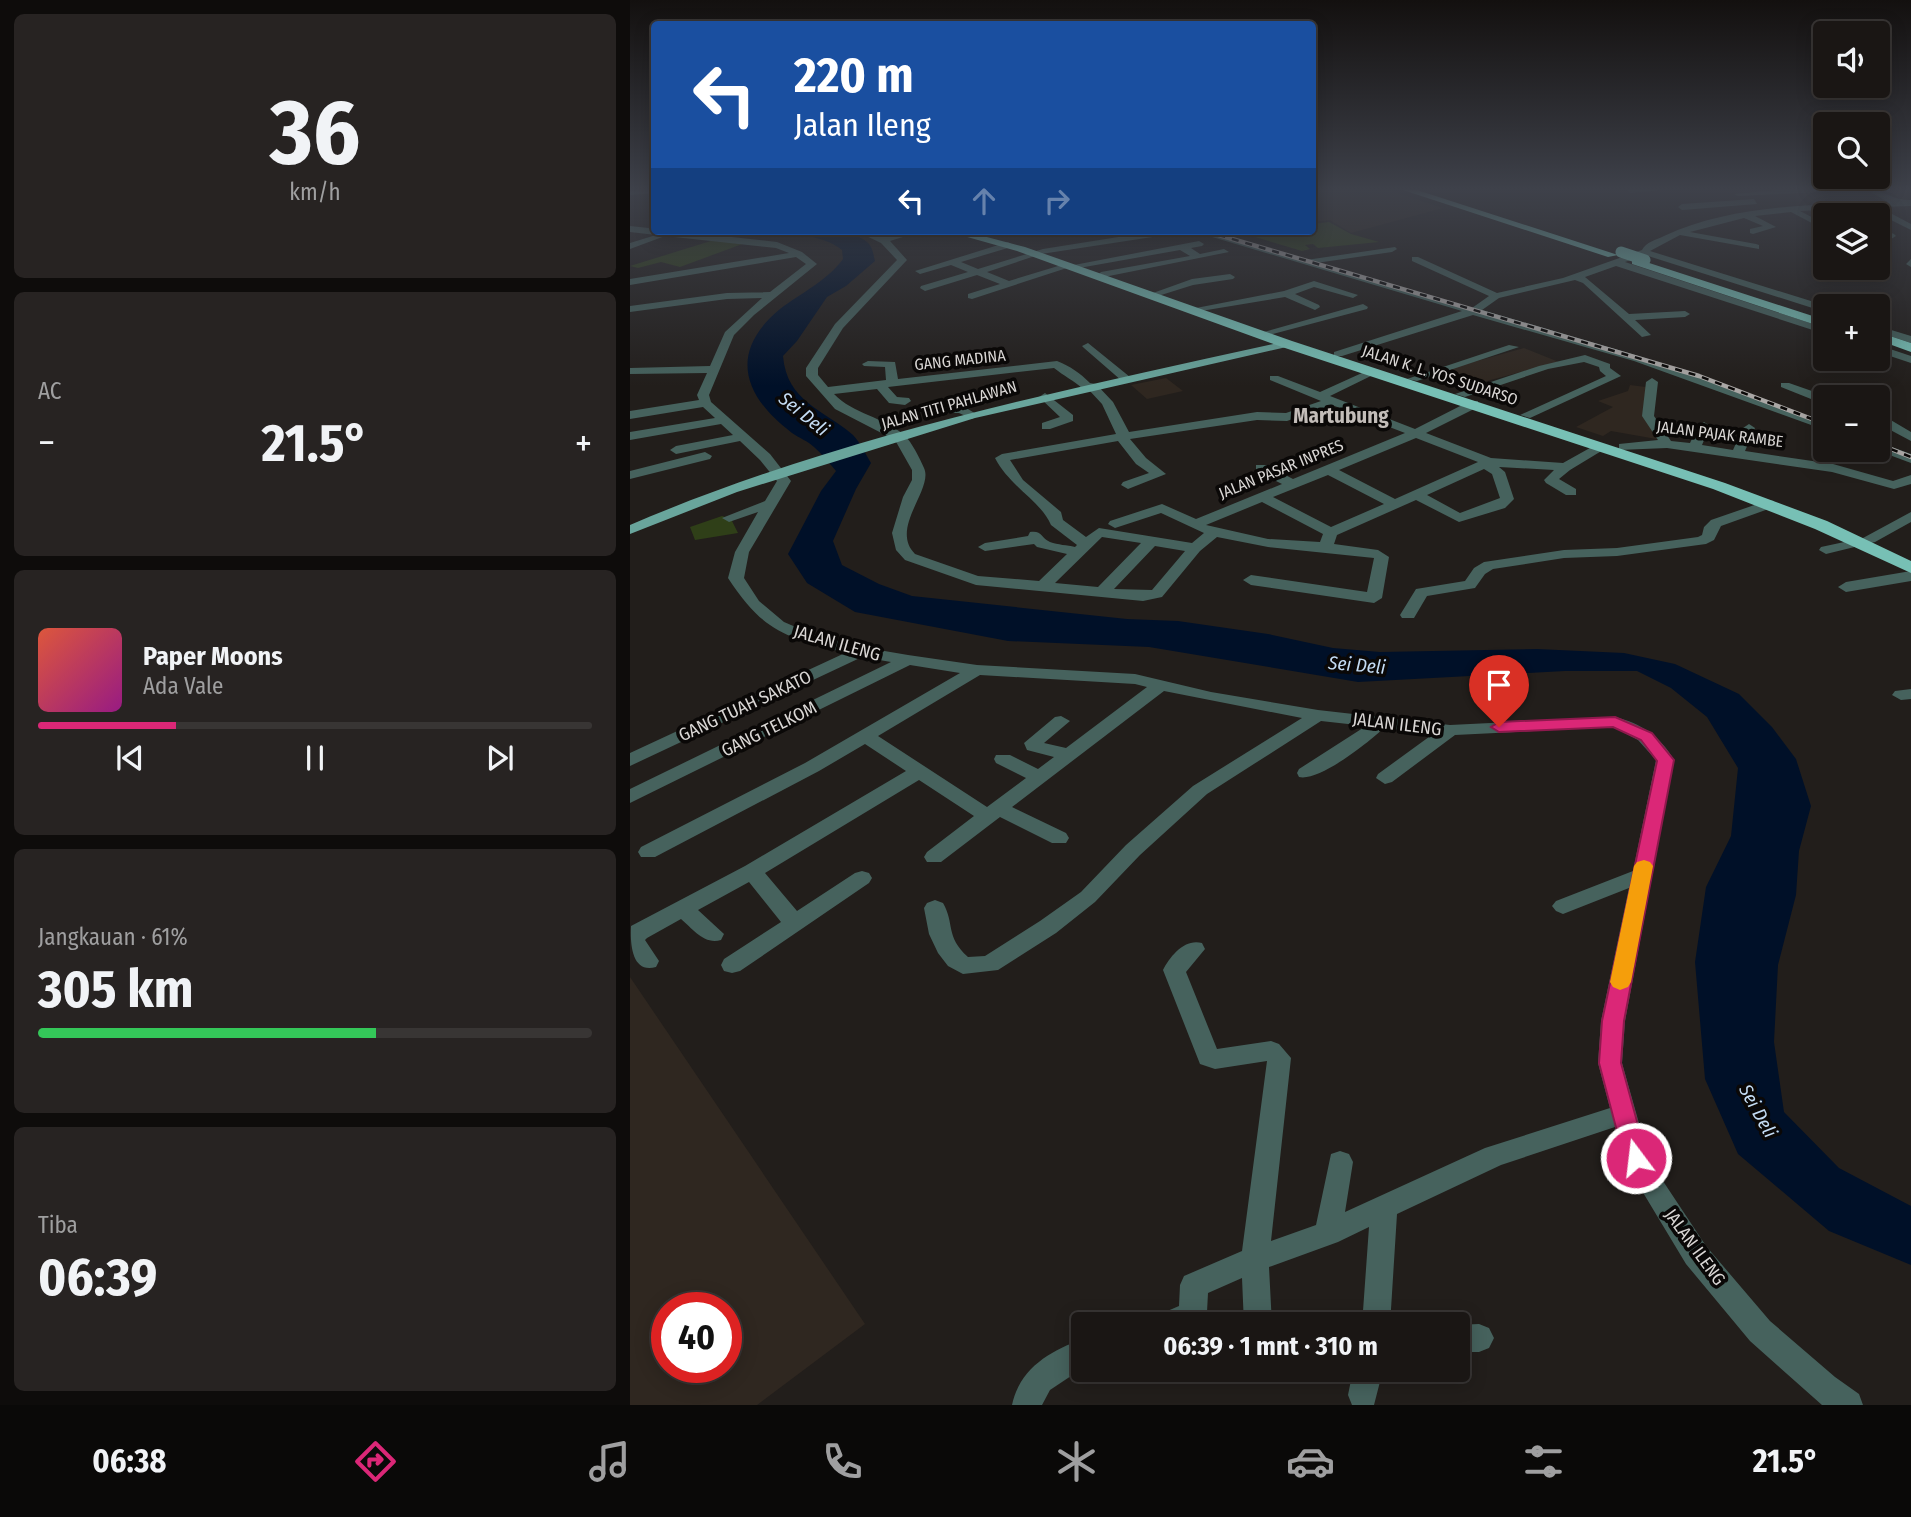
<!DOCTYPE html>
<html lang="id">
<meta charset="utf-8">
<style>
:root{--surface:#1a1614;--page:#272322;--text:#f1f3f6;--muted:#9f9fa0;--line:#383534;--accent:#db2777}
body{margin:0;font-family:"Fira Sans Condensed",sans-serif;background:var(--page);color:var(--text);height:100vh;display:flex;flex-direction:column;font-size:26px;white-space:nowrap}
*{box-sizing:border-box;margin:0}
p{font-size:23px;color:var(--muted)}
.icon{flex:none;width:38px;height:38px;fill:none;stroke:currentColor;stroke-width:2;stroke-linecap:round;stroke-linejoin:round}
.map{position:relative;flex:1;overflow:hidden}
.side{display:flex;flex-direction:column;gap:14px;padding:14px;background:#0e0c0b;width:630px}
.side>*{flex:none}
.banner{position:absolute;left:21px;top:21px;width:665px;height:214px;border-radius:7px;box-shadow:0 4px 18px #0003,0 0 0 2px var(--line);background:#1a4fa0;color:#fff;overflow:hidden}
.controls{position:absolute;left:1183px;top:21px;display:grid;gap:14px}
.controls a{display:grid;place-items:center;width:77px;height:77px;border-radius:7px;background:var(--surface);box-shadow:0 4px 18px #0003,0 0 0 2px var(--line);font-size:35px}
.speed{position:absolute;left:21px;top:1292px;display:flex;gap:14px;font-size:35px;font-weight:700;text-align:center}
.speed>*{display:grid;place-content:center;width:91px;height:91px;border-radius:50%;background:var(--surface);box-shadow:0 4px 18px #0003,0 0 0 2px var(--line);line-height:1}
.speed .limit{border:10px solid #d22;background:#fff;color:#111}
.pin{position:absolute;display:grid;place-items:center;width:60px;height:60px;color:#fff;margin:-72px -30px;border-radius:50% 50% 50% 0;rotate:-45deg;box-shadow:0 0 7px #0007}
.pin .icon{rotate:45deg}
.me{position:absolute;width:77px;margin:-38px;rotate:345deg;stroke-linejoin:round;filter:drop-shadow(0 0 5px #0008)}
.turn{display:flex;align-items:center;gap:24px;height:147px;padding:0 28px;font-size:32px}
.turn .icon{width:91px;height:91px;stroke-width:2.5}
.turn b{display:block;font-size:49px;line-height:60px}
.lanes{display:flex;align-items:center;height:66px;padding:0 28px;background:#0003;justify-content:center;gap:35px;direction:ltr}
.lanes .off{opacity:.35}
.big{font-size:52px;font-weight:700;line-height:1.1}
.side .card{flex:1;display:flex;flex-direction:column;justify-content:center;gap:10px;min-width:0;padding:0 24px;border-radius:10px;background:var(--page)}
.side .dial{align-items:center;gap:0}
.dial b{font-size:91px;line-height:1}
.song{display:flex;align-items:center;gap:21px}
.cover{width:84px;height:84px;border-radius:10px;background:linear-gradient(135deg,hsl(10 70% 55%),hsl(310 70% 35%))}
.played{height:7px;border-radius:4px;background:linear-gradient(90deg,var(--accent) 25%,var(--line) 25%)}
.keys{display:flex;justify-content:space-around;direction:ltr}
.heat{display:flex;justify-content:space-between;align-items:center;font-size:38px;direction:ltr}
.charge{height:10px;border-radius:5px;background:linear-gradient(90deg,#34c759 61%,var(--line) 0)}
.trip{position:absolute;left:441px;top:1312px;width:399px;height:70px;border-radius:7px;background:var(--surface);box-shadow:0 4px 18px #0003,0 0 0 2px var(--line);font-weight:700;line-height:70px;text-align:center}
.tab-bar{display:flex;height:112px;justify-content:space-around;align-items:center;background:#0a0908;color:var(--muted)}
.tab-bar .icon{width:49px;height:49px}
.tab-bar .on{color:var(--accent)}
.tab-bar b{font-size:32px;color:var(--text)}
main{display:flex;flex:1;min-height:0}
.map>svg:first-child{display:block}
.built{fill:#2f2720;fill-rule:evenodd}
.green{fill:#2f3f18}
.water{fill:#001028}
.lines{fill:none;stroke-linecap:round;stroke-linejoin:round}
.minor{fill:#46625d;fill-rule:evenodd}
.major{fill:#69a59c;fill-rule:evenodd}
.highway{fill:#77c0b5;fill-rule:evenodd}
.rail-casing{stroke:#aaa7a5;stroke-width:4.5}
.rail{stroke:#0a0807;stroke-width:2.5;stroke-dasharray:7;stroke-linecap:butt}
.highway-bridge{stroke:#77c0b5;stroke-width:11}
.route{fill:#db2777;stroke:#8e194d;stroke-width:2}
.slow{fill:#f59e0b}
.labels{text-anchor:middle;dominant-baseline:central;stroke-width:7;stroke-linejoin:round;paint-order:stroke}
.far-street-label{font-size:16px;fill:#d9d6d4;stroke:#0a0807}
.street-label{font-size:18px;fill:#d9d6d4;stroke:#0a0807}
.water-label{font-size:19px;font-style:italic;fill:#c4dcf4;stroke:#0a0807}
.far-district-label{font-size:21px;font-weight:bold;fill:#c3bdb9;stroke:#0a0807}
</style>
<main>
<section class="side">
<div class="card dial"><b>36</b><p>km/h</p></div>
<div class="card"><p>AC</p>
<div class="heat"><a>−</a><b class="big">21.5°</b><a>+</a></div>
</div>
<div class="card">
<div class="song"><i class="cover"></i><div><b>Paper Moons</b><p>Ada Vale</p></div></div>
<div class="played"></div>
<div class="keys"><svg class="icon" aria-label="previous" viewBox="0 0 24 24"><path d="M18 5L8 12l10 7zM5 5v14"/></svg><svg class="icon" aria-label="pause" viewBox="0 0 24 24"><path d="M8 5v14M16 5v14"/></svg><svg class="icon" aria-label="next" viewBox="0 0 24 24"><path d="M6 5l10 7-10 7zM19 5v14"/></svg></div>
</div>
<div class="card"><p>Jangkauan · 61%</p><b class="big">305 km</b><div class="charge"></div></div>
<div class="card"><p>Tiba</p><b class="big">06:39</b></div>
</section>
<div class="map">
<svg width="1281" height="1405" viewBox="0 0 1281 1405">
<rect width="100%" height="100%" fill="#221e1b"/>
<path class="built" d="M683,190H758L813,208L721,233L700,220L683,222Z
M894,348L929,362L830,388L793,376Z
M536,378L553,391L517,399L501,385Z
M1000,385L1016,387L1013,411L1032,440L981,431L973,436L946,427L983,407L968,401L998,391Z
M0,977L235,1324L127,1405H0ZM37,1307H96V1367H37Z"/>
<path class="green" d="M699,222L721,234L749,242L688,248L683,244L675,245L680,249L672,251L605,231H682L683,224Z
M84,240L115,243L50,267L31,262L8,268L0,266Z
M92,516L101,519L108,533L65,540L60,527Z"/>
<path class="water" d="M129,231C155,231 218,224 237,242C243,247 243,254 245,261L216,286L197,297L167,341L153,356C157,402 193,409 223,435C230,442 236,455 241,463L226,489L203,541L212,565L249,584L282,596L497,619L548,621L638,634L703,648L750,652L907,649L994,653L1045,664L1109,694L1142,727L1166,759L1181,806L1169,851L1166,895L1148,965L1144,1042L1154,1112L1209,1168L1281,1206V1265L1199,1231L1108,1154L1075,1079L1065,962L1076,887L1101,836L1108,768L1077,717L1041,688L1007,671H935L728,682L519,647L378,641L225,612L177,583L158,554L191,491L206,471C199,463 192,454 184,447C178,441 169,438 162,433C113,396 98,352 150,309C171,293 197,281 213,259L212,250C191,233 155,234 129,231Z"/>
<g class="lines">
<path class="minor" d="M24,190V193L0,195V191Z
M997,190H1032L1000,193Z
M1147,190H1195L1191,192L1108,196L1104,194Z
M1237,190C1253,189 1264,201 1281,200V206L1249,207L1281,224V230L1237,208L1170,211L1195,224V230L1161,212L1125,216L1146,227L1123,234L1120,233V229L1133,226L1114,218L1060,232L1126,244L1129,245V249L1050,235L1020,251L1197,306L1195,312L1015,255L995,262L1195,328V334L986,266L955,277L999,314L1055,311L1060,314L1055,317L1005,320L1021,335L1012,337L953,283L945,280L869,298L852,310L1012,357L1195,422V430L1004,361L843,315L712,356H704V352L832,311L562,231H576L676,260L765,247L767,249L762,252L686,263L842,308L859,296L782,261V257H788L867,293L933,278L1012,250C1016,242 1026,240 1034,236C1103,204 1183,205 1258,202Z
M1124,199L1127,204L1052,210L1048,207L1052,204Z
M0,226L147,242L172,252L187,264L124,315L104,335L79,395L81,402L140,454L161,481L119,552L114,578L129,601L154,622L182,634L231,647L278,655L347,665L505,674L581,692L688,710L820,725L985,717C1011,723 1031,737 1044,760L995,1021L992,1063L1018,1155L1031,1178L1076,1246L1140,1321L1205,1377L1229,1394L1233,1405H1192L1120,1341L1056,1264L997,1166L985,1127L871,1165L767,1214L760,1325H732L739,1227L708,1242L639,1267L642,1325H614L612,1278L578,1293L577,1312L570,1325H524L528,1315L549,1306L550,1285L554,1276L612,1251L637,1061L585,1069L570,1064L533,970C540,956 555,938 572,943L575,949L556,972L587,1049L641,1041L649,1044L661,1058L641,1241L686,1225L701,1154L710,1151L719,1154L723,1162L715,1212L855,1148L980,1108L968,1063L971,1021L999,888L933,914L926,911L922,906L926,901L1003,871L1026,760L1008,740L983,727L825,735L762,782L755,784L746,778L748,774L803,734L754,728C739,742 689,782 669,777L667,773L669,769L736,726L691,721L577,794L510,855L465,902L426,933L368,970L333,974L318,966L308,953L299,934L294,908L297,903L305,900L313,903C325,924 315,936 338,957L355,956L410,921L451,892L496,845L563,786L672,718L534,691L382,807L436,833L439,838L436,843H422L370,817L311,862H297L294,857L297,852L344,816L289,780L135,873L167,911L225,873L232,871L239,873L242,878L239,883L110,971L102,973L94,971L91,965L94,959L151,922L119,882L68,910L94,934L91,940C74,945 63,929 51,919L17,938L15,940L29,961L26,967C2,974 0,944 1,926L115,866L276,771L235,744L189,771L25,857H11L8,852L11,847L175,763L330,673L280,665L0,803V789L261,662L232,657L0,766V753L215,653C155,636 134,633 98,578L105,552L128,512L99,522L92,518L135,501L147,481L130,460L110,441L46,454L40,450L46,446L103,435L91,424L0,440V432L85,418L73,407L0,419V411L69,400L67,395L77,373L0,374V368L80,366L95,332L132,298L97,299L0,312V306L97,293L140,292L176,264L166,257L0,285V279L159,253L146,248L35,236L0,249V243L26,235L0,232ZM350,675L505,684L517,687L436,748L414,743L440,721L431,716L425,717L394,743L397,750L424,757L408,769L380,755H366L364,759L366,763L396,778L357,807L248,736Z
M1248,228L1264,234L1266,236L1261,239L1248,234Z
M226,231C236,231 243,235 253,237C262,238 281,231 292,231L260,241L277,260L213,328L188,368V375L198,387L256,380L255,367L234,366L232,364L238,361L265,362L268,379L427,361C440,366 450,373 460,383L466,384L483,402L499,432L627,412L656,413L691,401L640,380V376H648L690,392L743,368L749,371L747,373L700,396L785,429L840,401H848V407L796,433L861,458L933,463L967,444L972,443L978,447L940,470L929,479L946,489V495H936L916,483L914,480L924,470L869,467L875,472L884,499L875,508L829,522L786,500L707,535L704,544L748,550L759,557L752,598L744,603L621,585L613,580L621,575L737,592L744,558L638,547L587,537L570,551L532,597L513,601L346,585L275,560L266,550L262,533L273,497L282,480V470L265,440L205,409L176,376V368L205,324L267,260L251,243ZM424,368C434,376 443,380 453,389L459,390L472,404L486,434L372,454L365,458C380,487 411,501 421,525L447,545L445,547C437,545 428,545 420,542C411,538 412,530 400,532L398,536L355,543L348,547L355,551L404,544L407,547L437,554L409,581L348,576L285,554C259,528 304,489 294,468C290,459 282,442 274,435C254,417 223,414 204,394L247,389L259,403L275,405L281,401L279,398L267,397L258,387ZM702,405L775,433L663,479L636,465H626V471L652,484L566,519L532,504L480,521L478,524L485,528L531,513L574,533L562,543L469,528L456,537L433,520L431,512L393,480L380,460L488,441L506,464L519,473L493,482L491,485L498,489L536,474L516,458L500,439L627,420L657,421ZM786,438L848,462L765,499L709,470ZM854,469L862,474L870,498L830,513L797,495ZM698,475L754,504L701,527L643,497ZM632,502L693,534L690,542L638,539L576,525ZM472,537L511,543L468,587L425,583ZM525,546L555,551L522,590L484,589Z
M526,231L529,232V236L411,254L357,272L379,281L438,263L443,266L342,299L338,298V294L370,284L347,275L295,291L290,288L291,286L338,272L321,265L290,274L285,271L378,242L383,245L381,247L331,262L348,269L413,249Z
M569,241L574,244L572,246L561,248L570,254L594,249L599,252L474,277L469,274L471,272L560,256L550,250L449,268L444,265Z
M1281,259V267L1276,264Z
M600,274L605,277L603,279L563,285L528,296L523,293L562,279Z
M684,281L728,295L723,298L684,287L665,294L689,305L690,307L685,310L655,297L571,311L566,308L654,291Z
M733,304L738,307L737,309L639,335L634,332Z
M1248,326L1281,336V343L1248,332Z
M458,343L500,377V381H492L454,348L452,346Z
M879,345L889,347L787,381L777,379Z
M1248,345L1281,356V363L1248,352Z
M955,355L980,364V368L991,376L900,418L890,415L976,376L970,371L969,367L954,362L918,369L835,397L825,394L909,366Z
M1022,378L1028,382L1024,416L1041,441L1060,443L1068,426L1074,422L1080,426L1072,445L1103,450L1113,428L1119,424L1125,428L1115,451L1203,464L1263,481L1281,475V484L1264,489L1202,472L1037,448L989,450V444L1028,440L1012,416L1016,382Z
M1151,383H1159L1199,397H1195V404L1191,403L1151,387Z
M415,393L443,415V421L420,429H412V423L430,417L409,397Z
M1240,393L1245,394L1247,397H1234Z
M289,405H331L348,415L342,419L329,413L285,412L283,409Z
M1248,408L1252,409L1259,419L1281,432V441L1251,425L1248,420Z
M1248,442L1281,454V463L1246,450Z
M75,452L82,456L80,459L0,479V471Z
M1139,500L1144,501V507L1091,526L1084,540L1076,544L987,556L934,558L863,569L855,574L845,588L797,596L784,618H772L770,615L786,589L835,581L844,568L854,562L934,550L987,548L1068,537L1072,535L1074,527L1081,520Z
M1281,512V522L1245,542L1196,554L1189,550L1191,547L1233,538Z
M1281,571V581L1216,592L1208,587L1216,582Z
M1281,689V699L1271,700L1262,695L1265,691Z
M849,1324L859,1328L864,1338L859,1348L849,1352H828L826,1325Z
M453,1339V1368L420,1390L412,1405H382C390,1368 420,1351 453,1339Z
M723,1370H753L744,1405H722L718,1395Z"/>
<path class="major" d="M657,341L662,344L661,346L345,418L107,492L0,534V525C210,435 435,390 657,341Z"/>
<path class="highway" d="M773,190H787L988,255L978,257Z
M316,231H334L395,247L662,341L1095,483L1197,521L1281,561V573L1185,529L1083,489L652,347L387,251Z
M1002,260H1010L1195,320V328L1002,264Z
M1248,332L1281,343V352L1248,340Z"/>
<defs>
<path id="rail" d="M575,231L1069,376L1195,424
M1248,444L1281,457"/>
</defs>
<use href="#rail" class="rail-casing"/>
<use href="#rail" class="rail"/>
<path class="highway-bridge" d="M991,252L1015,260"/>
</g>
<linearGradient id="sky" x2="0" y2="1"><stop stop-color="#13100f"/><stop offset="0.49" stop-color="#3e414a"/><stop offset="1" stop-color="#3e414a" stop-opacity="0"/></linearGradient>
<rect width="1281" height="386" fill="url(#sky)"/>
<path class="route" d="M985,717L1022,733L1044,760L994,1021L991,1063L1017,1158L1014,1165L1006,1168L997,1165L994,1158L969,1063L972,1021L1027,761L1011,740L983,727L869,732L861,727L869,722Z"/>
<path class="slow" d="M1014,860L1020,862L1023,866L1001,982L998,987L990,990L983,987L980,982L1004,866L1007,862Z"/>
<g class="labels">
<g class="far-street-label">
<text transform="translate(330 360) rotate(-6)">GANG MADINA</text>
<text transform="translate(810 375) rotate(18)">JALAN K. L. YOS SUDARSO</text>
<text transform="translate(319 405) rotate(-16)">JALAN TITI PAHLAWAN</text>
<text transform="translate(1090 434) rotate(7)">JALAN PAJAK RAMBE</text>
<text transform="translate(651 469) rotate(-22)">JALAN PASAR INPRES</text>
</g>
<g class="street-label">
<text transform="translate(207 643) rotate(16)">JALAN ILENG</text>
<text transform="translate(115 706) rotate(-25)">GANG TUAH SAKATO</text>
<text transform="translate(767 724) rotate(7)">JALAN ILENG</text>
<text transform="translate(139 729) rotate(-26)">GANG TELKOM</text>
<text transform="translate(1065 1247) rotate(54)">JALAN ILENG</text>
</g>
<g class="water-label">
<text transform="translate(174 414) rotate(39)">Sei Deli</text>
<text transform="translate(727 665) rotate(5)">Sei Deli</text>
<text transform="translate(1128 1111) rotate(61)">Sei Deli</text>
</g>
<g class="far-district-label">
<text x="711" y="416">Martubung</text>
</g>
</g>
</svg>
<div class="controls">
<a><svg class="icon" aria-label="sound" viewBox="0 0 24 24"><path d="M4 9h4l5-4v14l-5-4H4zM17 9q2 3 0 6"/></svg></a>
<a><svg class="icon" aria-label="search" viewBox="0 0 24 24"><circle cx="10" cy="10" r="6"/><path d="M15 15l6 6"/></svg></a>
<a><svg class="icon" aria-label="layers" viewBox="0 0 24 24"><path d="M12 4l9 5-9 5-9-5zM3 14l9 5 9-5"/></svg></a>
<a>+</a>
<a>−</a>
</div>
<div class="speed"><div class="limit">40</div></div>
<div class="pin" style="left:869px;top:727px;background:#d93025"><svg class="icon" aria-label="arrive" viewBox="0 0 24 24"><path d="M6 21V4h12l-3 4 3 4H6"/></svg></div>
<svg class="me" style="left:1006px;top:1158px" viewBox="-20 -20 40 40"><circle r="17" fill="#db2777" stroke="#fff" stroke-width="3"/><path d="M0-11L8 9 0 5-8 9z" fill="#fff"/></svg>
<div class="trip">06:39 · 1 mnt · 310 m</div>
<div class="banner">
<div class="turn"><svg class="icon" aria-label="left" viewBox="0 0 24 24"><path d="M17 20v-9H6M10 6l-5 5 5 5"/></svg><div><b>220 m</b>Jalan Ileng</div></div>
<div class="lanes"><svg class="icon" aria-label="left" viewBox="0 0 24 24"><path d="M17 20v-9H6M10 6l-5 5 5 5"/></svg><svg class="icon off" aria-label="ahead" viewBox="0 0 24 24"><path d="M12 20V5M6 11l6-6 6 6"/></svg><svg class="icon off" aria-label="right" viewBox="0 0 24 24"><path d="M7 20v-9h11M14 6l5 5-5 5"/></svg></div>
</div>
</div>
</main>
<nav class="tab-bar">
<b>06:38</b>
<svg class="icon on" aria-label="directions" viewBox="0 0 24 24"><path d="M12 3l9 9-9 9-9-9zM9 14v-3h6M13 9l2 2-2 2"/></svg>
<svg class="icon" aria-label="music" viewBox="0 0 24 24"><path d="M9 18V5l10-2v13"/><circle cx="6" cy="18" r="3"/><circle cx="16" cy="16" r="3"/></svg>
<svg class="icon" aria-label="phone" viewBox="0 0 24 24"><path d="M5 4h4l2 5-3 2q2 4 5 5l2-3 5 2v4C11 20 4 13 5 4z"/></svg>
<svg class="icon" aria-label="climate" viewBox="0 0 24 24"><path d="M12 3v18M4 7l16 10M4 17L20 7"/></svg>
<svg class="icon" aria-label="car" viewBox="0 0 24 24"><path d="M5 17H2v-5l4-1 3-4h7l3 4 3 1v5h-3M9 17h6M6 11h13"/><circle cx="7" cy="17" r="2"/><circle cx="17" cy="17" r="2"/></svg>
<svg class="icon" aria-label="filters" viewBox="0 0 24 24"><path d="M4 7h16M4 17h16"/><circle cx="9" cy="7" r="2"/><circle cx="15" cy="17" r="2"/></svg>
<b>21.5°</b>
</nav>
